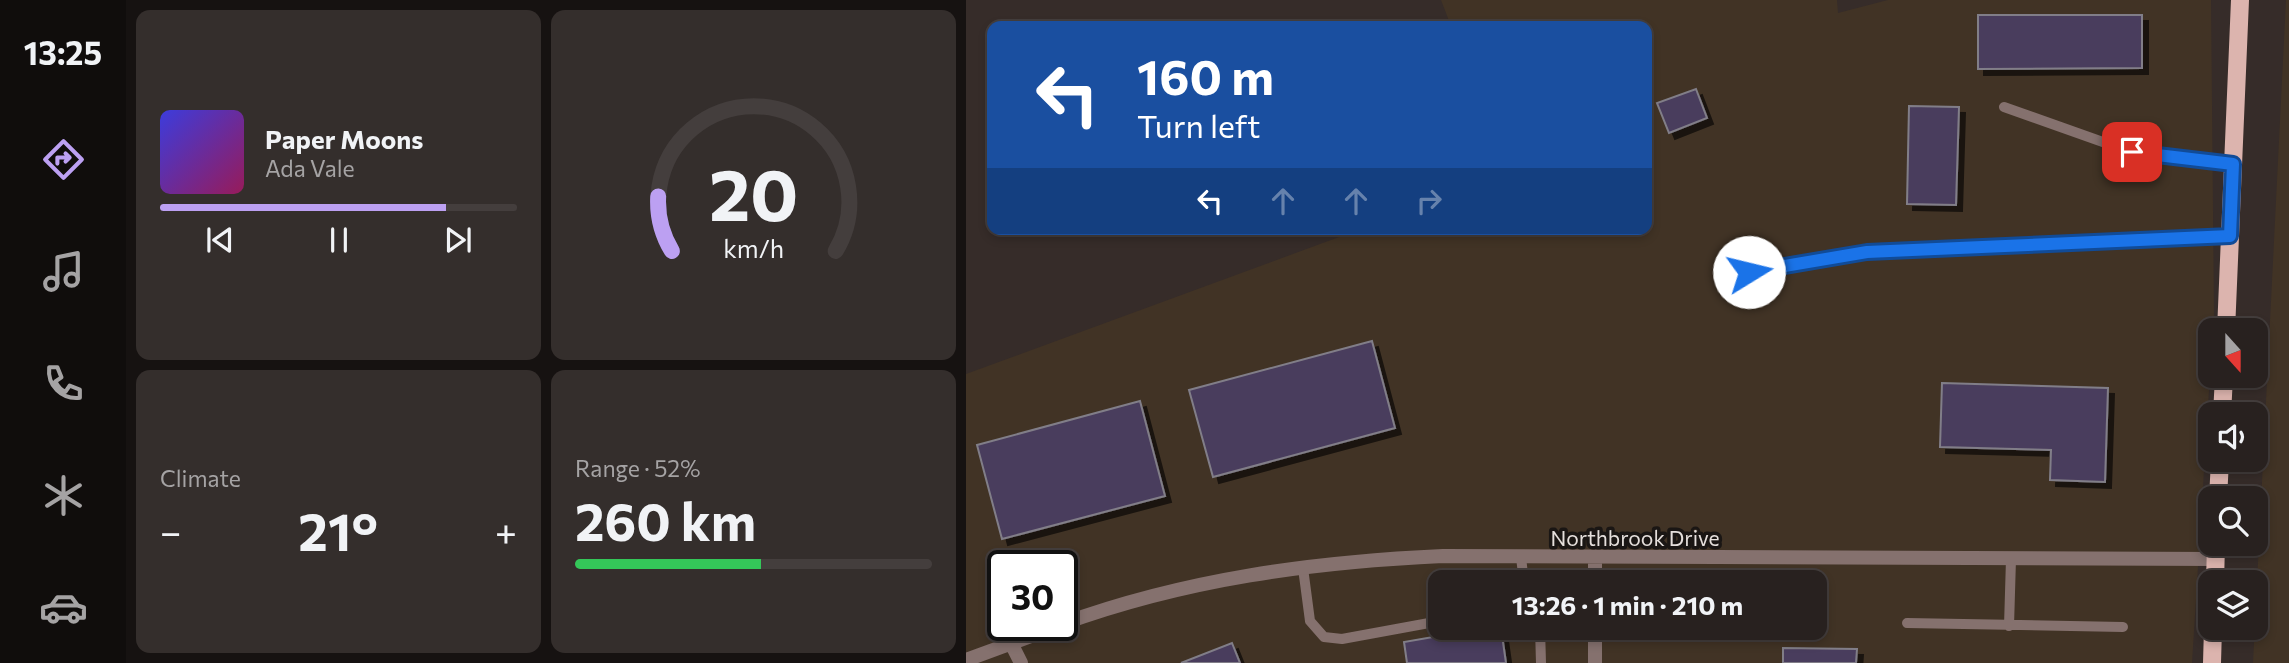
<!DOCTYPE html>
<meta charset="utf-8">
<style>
:root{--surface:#28211f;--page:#342e2c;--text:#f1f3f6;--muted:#a5a3a4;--line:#443e3d;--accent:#bca0f2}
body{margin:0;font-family:Commissioner,sans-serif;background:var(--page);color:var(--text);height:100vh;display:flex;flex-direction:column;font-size:26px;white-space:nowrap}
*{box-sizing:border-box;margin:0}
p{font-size:23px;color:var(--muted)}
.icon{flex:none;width:38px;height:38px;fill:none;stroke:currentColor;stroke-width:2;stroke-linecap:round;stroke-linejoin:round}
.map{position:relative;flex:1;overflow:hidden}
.side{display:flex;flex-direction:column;gap:10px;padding:10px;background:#161211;width:840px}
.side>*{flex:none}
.banner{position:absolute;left:21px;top:21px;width:665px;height:214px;border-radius:14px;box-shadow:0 4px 10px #0003,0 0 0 2px var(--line);background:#1a4fa0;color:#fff;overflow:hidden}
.needle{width:46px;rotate:159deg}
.tools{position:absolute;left:1232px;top:318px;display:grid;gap:14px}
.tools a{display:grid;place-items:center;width:70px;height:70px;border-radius:14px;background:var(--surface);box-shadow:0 4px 10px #0003,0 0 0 2px var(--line);font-size:35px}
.speed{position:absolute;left:21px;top:550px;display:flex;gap:14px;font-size:35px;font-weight:700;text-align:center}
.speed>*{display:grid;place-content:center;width:91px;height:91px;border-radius:50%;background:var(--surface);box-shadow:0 4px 10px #0003,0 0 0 2px var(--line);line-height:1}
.speed .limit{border:4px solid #111;border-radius:10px;background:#fff;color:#111}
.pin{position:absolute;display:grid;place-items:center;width:60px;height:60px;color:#fff;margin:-30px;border-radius:14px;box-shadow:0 4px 10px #0006}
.me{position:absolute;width:77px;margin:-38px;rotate:81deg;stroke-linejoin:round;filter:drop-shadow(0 0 5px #0008)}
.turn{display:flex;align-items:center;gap:24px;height:147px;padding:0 35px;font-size:32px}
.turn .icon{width:91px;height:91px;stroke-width:2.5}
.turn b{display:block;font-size:49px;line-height:60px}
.lanes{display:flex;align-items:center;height:66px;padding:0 35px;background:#0003;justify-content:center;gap:35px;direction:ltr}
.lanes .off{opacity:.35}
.big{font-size:52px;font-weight:700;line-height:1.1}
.side .card{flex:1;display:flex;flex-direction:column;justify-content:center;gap:10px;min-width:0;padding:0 24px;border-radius:14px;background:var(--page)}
.side .dial{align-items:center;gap:0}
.dial svg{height:182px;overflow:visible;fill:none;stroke:var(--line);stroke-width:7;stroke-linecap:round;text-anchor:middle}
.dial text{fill:var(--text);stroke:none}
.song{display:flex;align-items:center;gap:21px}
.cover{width:84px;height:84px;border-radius:10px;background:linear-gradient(135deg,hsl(240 70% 55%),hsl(330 70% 35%))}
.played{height:7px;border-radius:4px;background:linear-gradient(90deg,var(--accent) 80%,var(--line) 80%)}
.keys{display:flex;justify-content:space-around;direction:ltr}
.heat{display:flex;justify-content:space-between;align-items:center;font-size:38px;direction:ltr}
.charge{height:10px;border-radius:5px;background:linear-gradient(90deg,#34c759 52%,var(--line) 0)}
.side .tiles{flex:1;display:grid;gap:10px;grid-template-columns:repeat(2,1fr)}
.trip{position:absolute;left:462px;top:570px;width:399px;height:70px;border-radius:14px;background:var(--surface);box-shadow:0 4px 10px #0003,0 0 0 2px var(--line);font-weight:700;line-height:70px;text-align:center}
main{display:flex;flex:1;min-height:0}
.tabs{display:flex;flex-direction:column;width:126px;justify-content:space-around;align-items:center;background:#100d0c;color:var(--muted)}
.tabs .icon{width:49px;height:49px}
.tabs .selected{color:var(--accent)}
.tabs b{font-size:32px;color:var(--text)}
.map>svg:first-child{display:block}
.industrial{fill:#413325;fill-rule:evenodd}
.building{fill:#4a3d5d;stroke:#817e88;stroke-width:2;filter:url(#shadow)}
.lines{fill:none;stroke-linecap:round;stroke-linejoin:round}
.lane{stroke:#85716e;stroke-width:10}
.street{stroke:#85716e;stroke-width:14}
.primary{stroke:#dcb4ae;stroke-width:18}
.route-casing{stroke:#114b97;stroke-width:18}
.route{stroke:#1a73e8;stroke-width:12}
.labels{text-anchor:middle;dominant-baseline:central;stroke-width:7;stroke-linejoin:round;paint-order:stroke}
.street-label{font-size:21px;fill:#e5dfdc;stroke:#1a1614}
</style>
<main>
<nav class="tabs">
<b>13:25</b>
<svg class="icon selected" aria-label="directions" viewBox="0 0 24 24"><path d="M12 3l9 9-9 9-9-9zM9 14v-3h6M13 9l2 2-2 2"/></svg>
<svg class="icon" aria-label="music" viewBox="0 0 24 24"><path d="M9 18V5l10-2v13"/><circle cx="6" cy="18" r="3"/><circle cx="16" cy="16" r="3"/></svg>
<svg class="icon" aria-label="phone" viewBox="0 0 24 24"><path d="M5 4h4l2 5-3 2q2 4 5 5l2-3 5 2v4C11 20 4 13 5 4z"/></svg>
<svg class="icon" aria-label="climate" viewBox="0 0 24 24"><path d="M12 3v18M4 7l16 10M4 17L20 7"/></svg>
<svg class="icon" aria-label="car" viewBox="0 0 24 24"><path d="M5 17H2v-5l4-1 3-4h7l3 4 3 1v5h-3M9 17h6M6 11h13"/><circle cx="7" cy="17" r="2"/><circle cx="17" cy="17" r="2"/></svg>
</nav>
<section class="side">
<div class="tiles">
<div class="card">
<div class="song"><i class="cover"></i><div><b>Paper Moons</b><p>Ada Vale</p></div></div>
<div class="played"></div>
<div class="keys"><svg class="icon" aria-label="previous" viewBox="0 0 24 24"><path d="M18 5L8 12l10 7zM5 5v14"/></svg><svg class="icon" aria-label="pause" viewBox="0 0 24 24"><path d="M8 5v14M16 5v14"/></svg><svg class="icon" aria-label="next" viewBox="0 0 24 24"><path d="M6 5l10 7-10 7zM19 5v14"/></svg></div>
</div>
<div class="card dial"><svg viewBox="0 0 100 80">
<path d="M14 69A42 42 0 1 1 86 69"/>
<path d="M14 69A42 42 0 0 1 8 45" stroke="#bca0f2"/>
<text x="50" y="56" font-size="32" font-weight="700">20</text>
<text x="50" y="72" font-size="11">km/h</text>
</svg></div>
<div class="card"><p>Climate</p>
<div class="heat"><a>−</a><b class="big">21°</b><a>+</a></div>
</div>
<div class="card"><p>Range · 52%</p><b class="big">260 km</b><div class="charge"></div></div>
</div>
</section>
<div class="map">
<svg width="1323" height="663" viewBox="0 0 1323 663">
<defs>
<filter id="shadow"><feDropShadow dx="6" dy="6" stdDeviation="0" flood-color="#0009"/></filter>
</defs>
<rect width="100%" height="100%" fill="#362c29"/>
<path class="industrial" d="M475,0H871L872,13L922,0H1245L1248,316L1247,331H1244V374L1226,663H0V374L395,229H681V26H485ZM37,565H96V625H37ZM474,583H849V628H474Z
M1320,0H1323V663H1287Z"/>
<path class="building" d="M1012,15H1176V68L1012,69Z
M730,89L741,118L703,133L691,103Z
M943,106L993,107L990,205L941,204Z
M406,341L429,428L247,477L223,390Z
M976,383L1142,388L1139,482L1084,480L1085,450L974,447Z
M174,401L199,496L36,539L11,445Z
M519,628H535L540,663H441L438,642Z
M266,643L274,663H215Z
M817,648L891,649L890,663H817Z"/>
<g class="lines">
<path class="lane" d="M1038,107L1165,152L1267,164
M555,557L558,583
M337,568L344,621L358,637L376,639L474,621
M941,623L1157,627
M1043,626L1045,559
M574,628L575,663"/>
<path class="street" d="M783,272L901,252L1264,236
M629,558V583
M96,624C220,579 346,562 477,556L1250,559
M629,628V663
M45,643L55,663
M0,660L95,625"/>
<path class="primary" d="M1260,331L1274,0
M1256,415L1258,376
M1252,499L1254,460
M1249,583L1250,544
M1246,663L1247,628"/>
</g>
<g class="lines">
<defs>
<path id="route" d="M783,272L901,252L1264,236L1267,164L1166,152"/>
</defs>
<use href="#route" class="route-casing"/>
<use href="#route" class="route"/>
</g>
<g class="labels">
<g class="street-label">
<text x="669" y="537">Northbrook Drive</text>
</g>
</g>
</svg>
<div class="tools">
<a><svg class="needle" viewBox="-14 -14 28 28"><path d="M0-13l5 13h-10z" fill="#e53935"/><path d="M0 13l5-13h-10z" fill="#a5a3a4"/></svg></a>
<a><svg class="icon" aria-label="sound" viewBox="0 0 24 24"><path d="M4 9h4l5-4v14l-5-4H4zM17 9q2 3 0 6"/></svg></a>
<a><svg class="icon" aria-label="search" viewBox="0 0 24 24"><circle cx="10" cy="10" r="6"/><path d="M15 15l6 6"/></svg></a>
<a><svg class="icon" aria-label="layers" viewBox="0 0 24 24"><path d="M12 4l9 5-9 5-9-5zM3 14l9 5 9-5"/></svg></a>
</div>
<div class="speed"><div class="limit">30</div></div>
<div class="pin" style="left:1166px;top:152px;background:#d93025"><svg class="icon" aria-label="arrive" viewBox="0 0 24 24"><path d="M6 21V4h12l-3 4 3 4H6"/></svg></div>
<svg class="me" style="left:783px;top:272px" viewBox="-20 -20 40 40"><circle r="19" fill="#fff"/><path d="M0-13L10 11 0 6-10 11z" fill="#1a73e8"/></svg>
<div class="trip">13:26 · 1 min · 210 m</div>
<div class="banner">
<div class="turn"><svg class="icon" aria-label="left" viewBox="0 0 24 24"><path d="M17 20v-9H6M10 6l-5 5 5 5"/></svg><div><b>160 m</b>Turn left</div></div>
<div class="lanes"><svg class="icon" aria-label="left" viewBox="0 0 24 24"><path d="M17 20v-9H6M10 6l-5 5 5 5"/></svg><svg class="icon off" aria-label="ahead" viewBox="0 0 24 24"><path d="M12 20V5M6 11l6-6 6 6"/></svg><svg class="icon off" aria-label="ahead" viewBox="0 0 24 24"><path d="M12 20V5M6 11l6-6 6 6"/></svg><svg class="icon off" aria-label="right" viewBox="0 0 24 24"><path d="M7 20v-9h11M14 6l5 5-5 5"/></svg></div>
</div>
</div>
</main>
